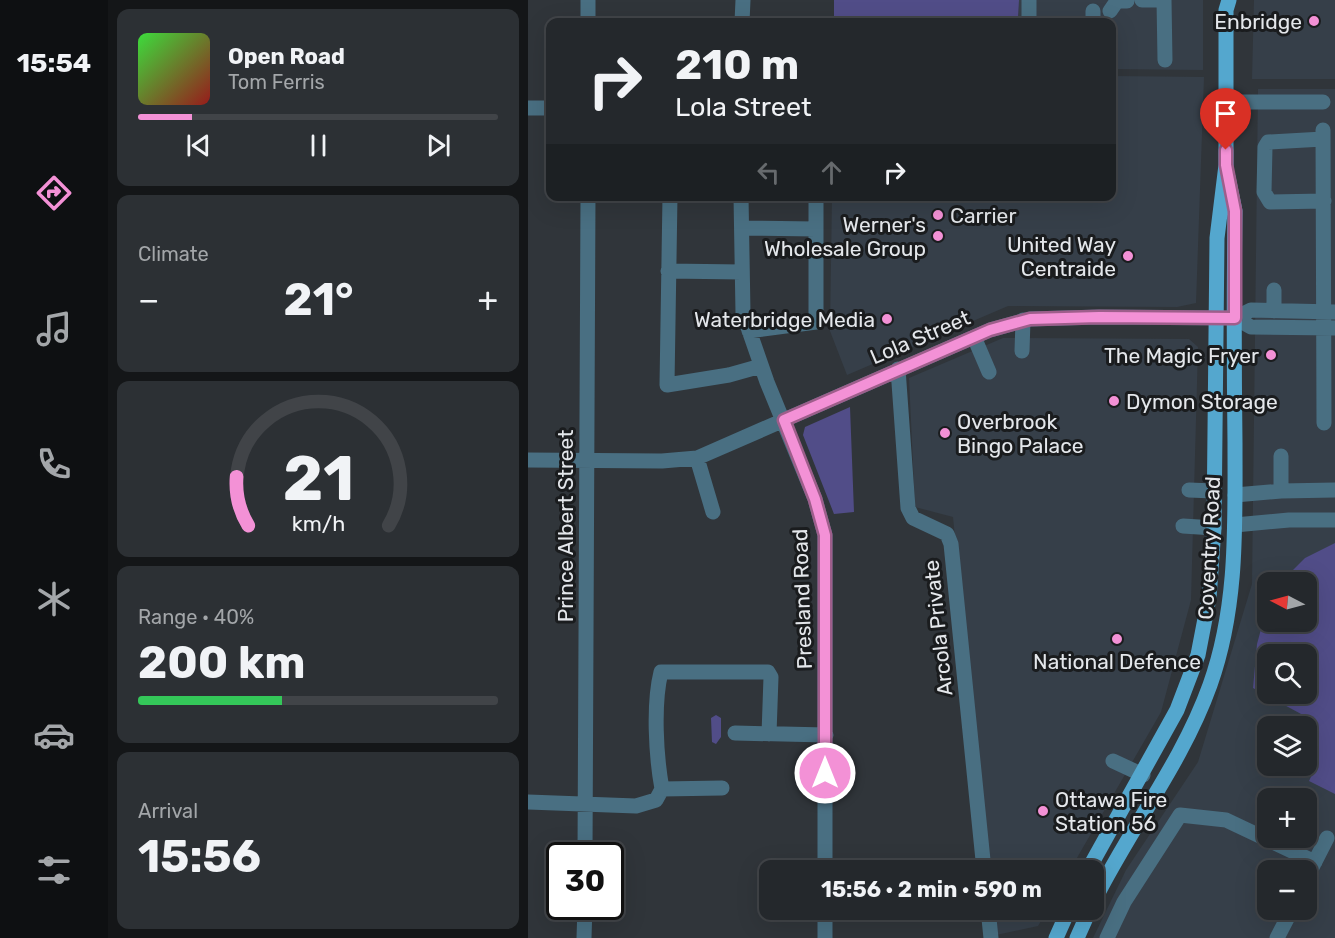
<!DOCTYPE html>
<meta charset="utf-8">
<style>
:root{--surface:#24282c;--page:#2c3034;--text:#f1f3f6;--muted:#a3a6a9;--line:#414448;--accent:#f391d6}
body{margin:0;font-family:Rubik,sans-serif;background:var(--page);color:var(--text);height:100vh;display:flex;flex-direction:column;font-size:22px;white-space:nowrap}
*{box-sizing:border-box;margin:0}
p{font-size:20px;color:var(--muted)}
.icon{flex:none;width:33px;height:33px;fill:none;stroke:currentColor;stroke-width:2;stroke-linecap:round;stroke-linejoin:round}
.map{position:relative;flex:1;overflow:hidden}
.panel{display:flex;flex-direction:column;gap:9px;padding:9px;background:#141618;width:420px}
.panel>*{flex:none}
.guide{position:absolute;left:18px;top:18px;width:570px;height:183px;border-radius:12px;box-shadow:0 6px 24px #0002,0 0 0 2px var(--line);background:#24282c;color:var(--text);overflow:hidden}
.needle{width:39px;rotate:276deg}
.tools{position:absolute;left:729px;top:572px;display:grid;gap:12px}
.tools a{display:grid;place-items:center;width:60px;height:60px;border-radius:12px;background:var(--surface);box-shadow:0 6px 24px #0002,0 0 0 2px var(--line);font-size:30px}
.speed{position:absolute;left:18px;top:842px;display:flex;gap:12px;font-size:30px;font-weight:700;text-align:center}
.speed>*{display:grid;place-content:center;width:78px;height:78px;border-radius:50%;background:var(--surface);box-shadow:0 6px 24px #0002,0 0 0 2px var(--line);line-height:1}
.speed .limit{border:3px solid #111;border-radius:9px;background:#fff;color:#111}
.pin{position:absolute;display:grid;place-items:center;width:51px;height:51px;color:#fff;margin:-62px -26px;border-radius:50% 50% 50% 0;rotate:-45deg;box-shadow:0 0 6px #0007}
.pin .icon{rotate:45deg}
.me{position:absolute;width:66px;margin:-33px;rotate:0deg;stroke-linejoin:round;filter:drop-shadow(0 0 4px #0008)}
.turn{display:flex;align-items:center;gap:21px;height:126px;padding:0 30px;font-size:27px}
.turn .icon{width:78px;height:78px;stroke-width:2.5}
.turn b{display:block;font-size:42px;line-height:51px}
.lanes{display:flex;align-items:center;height:57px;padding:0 30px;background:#0003;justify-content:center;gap:30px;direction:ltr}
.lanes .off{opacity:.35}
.big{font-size:45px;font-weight:700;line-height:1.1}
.panel .widget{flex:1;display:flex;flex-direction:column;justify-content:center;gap:9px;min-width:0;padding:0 21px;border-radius:12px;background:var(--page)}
.panel .dial{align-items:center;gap:0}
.dial svg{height:156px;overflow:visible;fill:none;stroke:var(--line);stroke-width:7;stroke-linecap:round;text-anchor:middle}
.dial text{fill:var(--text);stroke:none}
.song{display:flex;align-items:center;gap:18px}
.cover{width:72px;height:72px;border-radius:9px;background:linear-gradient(135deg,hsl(120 70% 55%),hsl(0 70% 35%))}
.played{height:6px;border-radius:3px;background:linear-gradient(90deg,var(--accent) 15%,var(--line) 15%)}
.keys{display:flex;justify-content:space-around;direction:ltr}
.heat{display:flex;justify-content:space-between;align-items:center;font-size:33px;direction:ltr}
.charge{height:9px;border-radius:4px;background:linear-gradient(90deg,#34c759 40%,var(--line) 0)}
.trip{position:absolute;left:231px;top:860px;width:345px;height:60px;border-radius:12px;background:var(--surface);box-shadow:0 6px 24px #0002,0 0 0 2px var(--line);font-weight:700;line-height:60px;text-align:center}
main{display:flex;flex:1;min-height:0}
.dock{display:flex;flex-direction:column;width:108px;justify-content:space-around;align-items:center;background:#0e1012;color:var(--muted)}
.dock .icon{width:42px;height:42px}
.dock .on{color:var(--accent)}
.dock b{font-size:27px;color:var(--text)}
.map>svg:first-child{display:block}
.built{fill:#363f49;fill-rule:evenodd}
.green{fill:#514d88;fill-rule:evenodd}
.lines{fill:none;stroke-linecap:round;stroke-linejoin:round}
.minor{stroke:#496f82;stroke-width:15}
.major{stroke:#54a7ce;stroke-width:15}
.route-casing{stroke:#9e5e8b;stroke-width:15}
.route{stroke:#f391d6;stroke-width:10}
.poi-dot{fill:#f391d6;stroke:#1a1c1e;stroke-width:2}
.labels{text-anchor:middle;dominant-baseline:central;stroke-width:6;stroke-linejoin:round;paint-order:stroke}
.poi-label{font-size:21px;fill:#e4e7eb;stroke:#1a1c1e;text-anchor:end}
.street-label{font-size:21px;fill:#e4e7eb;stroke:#1a1c1e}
</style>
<main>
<nav class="dock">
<b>15:54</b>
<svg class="icon on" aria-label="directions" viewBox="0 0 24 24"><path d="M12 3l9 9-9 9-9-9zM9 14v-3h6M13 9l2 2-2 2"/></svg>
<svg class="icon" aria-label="music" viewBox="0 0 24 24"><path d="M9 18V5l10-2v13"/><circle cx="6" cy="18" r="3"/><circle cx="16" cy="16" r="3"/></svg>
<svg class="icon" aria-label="phone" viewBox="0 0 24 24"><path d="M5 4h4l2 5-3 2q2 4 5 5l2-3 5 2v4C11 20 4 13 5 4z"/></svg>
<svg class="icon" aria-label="climate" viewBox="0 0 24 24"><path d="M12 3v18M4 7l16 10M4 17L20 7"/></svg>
<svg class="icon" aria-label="car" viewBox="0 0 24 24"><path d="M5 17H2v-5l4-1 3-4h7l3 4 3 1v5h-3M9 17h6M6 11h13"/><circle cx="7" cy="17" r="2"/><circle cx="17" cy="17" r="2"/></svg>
<svg class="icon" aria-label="filters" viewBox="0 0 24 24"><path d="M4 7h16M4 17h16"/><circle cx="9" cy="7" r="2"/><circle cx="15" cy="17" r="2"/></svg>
</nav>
<section class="panel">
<div class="widget">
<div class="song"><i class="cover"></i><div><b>Open Road</b><p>Tom Ferris</p></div></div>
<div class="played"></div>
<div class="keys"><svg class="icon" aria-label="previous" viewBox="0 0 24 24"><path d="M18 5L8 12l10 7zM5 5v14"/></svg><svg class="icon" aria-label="pause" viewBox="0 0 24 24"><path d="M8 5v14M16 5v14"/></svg><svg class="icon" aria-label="next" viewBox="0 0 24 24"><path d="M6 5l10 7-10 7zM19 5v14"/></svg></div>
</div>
<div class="widget"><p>Climate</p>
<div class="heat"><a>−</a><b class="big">21°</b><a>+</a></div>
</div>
<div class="widget dial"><svg viewBox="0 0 100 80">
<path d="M14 69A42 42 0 1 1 86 69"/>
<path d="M14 69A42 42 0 0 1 8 44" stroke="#f391d6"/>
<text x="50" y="56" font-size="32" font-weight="700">21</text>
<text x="50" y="72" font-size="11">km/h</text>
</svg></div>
<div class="widget"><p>Range · 40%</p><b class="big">200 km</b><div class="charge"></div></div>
<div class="widget"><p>Arrival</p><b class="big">15:56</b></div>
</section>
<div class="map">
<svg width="807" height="938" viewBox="0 0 807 938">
<rect width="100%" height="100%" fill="#30353a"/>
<path class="built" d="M491,0H675V70L584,69V22H491Z
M726,0H807V79H724Z
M584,76L676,77L668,303L649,307L480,306L319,375L302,331L304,197L584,196Z
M730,89H807V938H565L598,870L670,762L724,584ZM740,582H778V621H740ZM740,654H778V693H740ZM740,726H778V765H740ZM740,798H778V837H740ZM740,870H778V909H740Z
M475,338L661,339L670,347L663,600L633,712L542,870H461L425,517L387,507L381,378Z
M465,909H520L510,926L468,935Z"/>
<path class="green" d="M306,0H491L490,22H306Z
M322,407L326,512L306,514L275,435L277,427Z
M807,543V794L781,781L790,762L779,756V742L788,722L725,688L729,644L739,607L740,621H778V582H753L777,558ZM740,654H778V693H740Z
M188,715L193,718V737L188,744L184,742L183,718Z"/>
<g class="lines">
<path class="minor" d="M501,0V22
M614,0H636
M636,0L637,60
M565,11V22
M582,11L589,1H599
M60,22V0
M214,22L215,0
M699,102H795
M0,108H22
M795,130L796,423
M795,139L740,142L737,147L736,192L742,202L796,201
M142,196L139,385L201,375L233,366
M213,196L215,313L239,382L287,499L297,535V870
M214,228L288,229
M140,271L214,272
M746,290V311
M707,318L723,327L807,328
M221,331L288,322V196
M446,337L461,372
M494,351L495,320
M370,369L380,508L385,518L419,534L423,544L456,870
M753,456V491
M169,458L185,512
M0,460L134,461L169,458L462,330L502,319L571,317L707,318L723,310L807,312
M661,490L686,491
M707,495L753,491L807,490
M707,525L761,520H807
M655,526L686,528
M207,733L298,735
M585,761L615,775
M134,789C128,756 125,704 133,672H240L243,677L241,734
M134,789L194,788
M0,802L108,806L128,800L134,789
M57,855L60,196
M778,879L799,838
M460,909L463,938
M56,938L57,906
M297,938V909
M579,938L596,902L652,815L698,820L787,862
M749,938L764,909"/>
<path class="major" d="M560,870L649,710L670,655L681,598L686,528L689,238L698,165V10L701,0
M566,901C602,828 654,763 682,685C710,607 707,525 707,443C706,366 706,289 707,211L700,177
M528,938L541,909
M549,938L562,909"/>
</g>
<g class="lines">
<defs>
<path id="route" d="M297,773V535L287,499L256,420L462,330L502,319L571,317L707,318V211L698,165V150"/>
</defs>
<use href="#route" class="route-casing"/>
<use href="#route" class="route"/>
</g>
<g class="poi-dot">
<circle cx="786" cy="21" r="6"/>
<circle cx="410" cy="215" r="6"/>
<circle cx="410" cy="236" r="6"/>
<circle cx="600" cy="256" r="6"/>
<circle cx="359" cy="319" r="6"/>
<circle cx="743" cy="355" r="6"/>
<circle cx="586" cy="401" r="6"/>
<circle cx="417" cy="433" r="6"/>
<circle cx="589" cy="639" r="6"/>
<circle cx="515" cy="811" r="6"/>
</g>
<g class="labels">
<g class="poi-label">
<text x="774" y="21">Enbridge</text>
<text x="422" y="215" text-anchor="start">Carrier</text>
<text x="398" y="224">Werner's<tspan x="398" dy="24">Wholesale Group</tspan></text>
<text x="588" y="244">United Way<tspan x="588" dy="24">Centraide</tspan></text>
<text x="347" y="319">Waterbridge Media</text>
<text x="731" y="355">The Magic Fryer</text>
<text x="598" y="401" text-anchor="start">Dymon Storage</text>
<text x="429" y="421" text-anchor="start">Overbrook<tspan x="429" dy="24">Bingo Palace</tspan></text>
<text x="589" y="661" text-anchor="middle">National Defence</text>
<text x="527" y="799" text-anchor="start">Ottawa Fire<tspan x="527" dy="24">Station 56</tspan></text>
</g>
<g class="street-label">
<text transform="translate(392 337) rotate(-23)">Lola Street</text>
<text transform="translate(37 526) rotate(-90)">Prince Albert Street</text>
<text transform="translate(681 548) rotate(-87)">Coventry Road</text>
<text transform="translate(274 599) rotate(-92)">Presland Road</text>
<text transform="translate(410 628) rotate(-96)">Arcola Private</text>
</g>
</g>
</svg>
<div class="tools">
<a><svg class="needle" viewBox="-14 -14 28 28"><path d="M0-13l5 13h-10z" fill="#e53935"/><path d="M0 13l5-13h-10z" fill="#a3a6a9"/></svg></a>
<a><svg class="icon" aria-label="search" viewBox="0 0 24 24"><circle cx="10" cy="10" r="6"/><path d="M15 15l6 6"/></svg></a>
<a><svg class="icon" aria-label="layers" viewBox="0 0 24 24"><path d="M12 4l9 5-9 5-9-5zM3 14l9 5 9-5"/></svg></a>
<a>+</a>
<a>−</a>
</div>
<div class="speed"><div class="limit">30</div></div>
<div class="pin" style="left:698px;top:150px;background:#d93025"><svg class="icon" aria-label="arrive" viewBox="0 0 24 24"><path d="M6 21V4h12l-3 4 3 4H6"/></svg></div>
<svg class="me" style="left:297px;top:773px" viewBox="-20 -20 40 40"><circle r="17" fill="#f391d6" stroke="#fff" stroke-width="3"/><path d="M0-11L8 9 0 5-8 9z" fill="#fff"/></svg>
<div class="trip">15:56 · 2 min · 590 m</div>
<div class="guide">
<div class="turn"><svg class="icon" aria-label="right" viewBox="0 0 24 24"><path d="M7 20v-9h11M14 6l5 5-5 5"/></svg><div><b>210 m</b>Lola Street</div></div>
<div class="lanes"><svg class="icon off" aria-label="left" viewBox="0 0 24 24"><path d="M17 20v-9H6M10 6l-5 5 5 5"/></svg><svg class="icon off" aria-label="ahead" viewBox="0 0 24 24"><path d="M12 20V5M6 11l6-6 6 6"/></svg><svg class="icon" aria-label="right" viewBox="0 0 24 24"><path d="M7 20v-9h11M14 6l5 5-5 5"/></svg></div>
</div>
</div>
</main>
